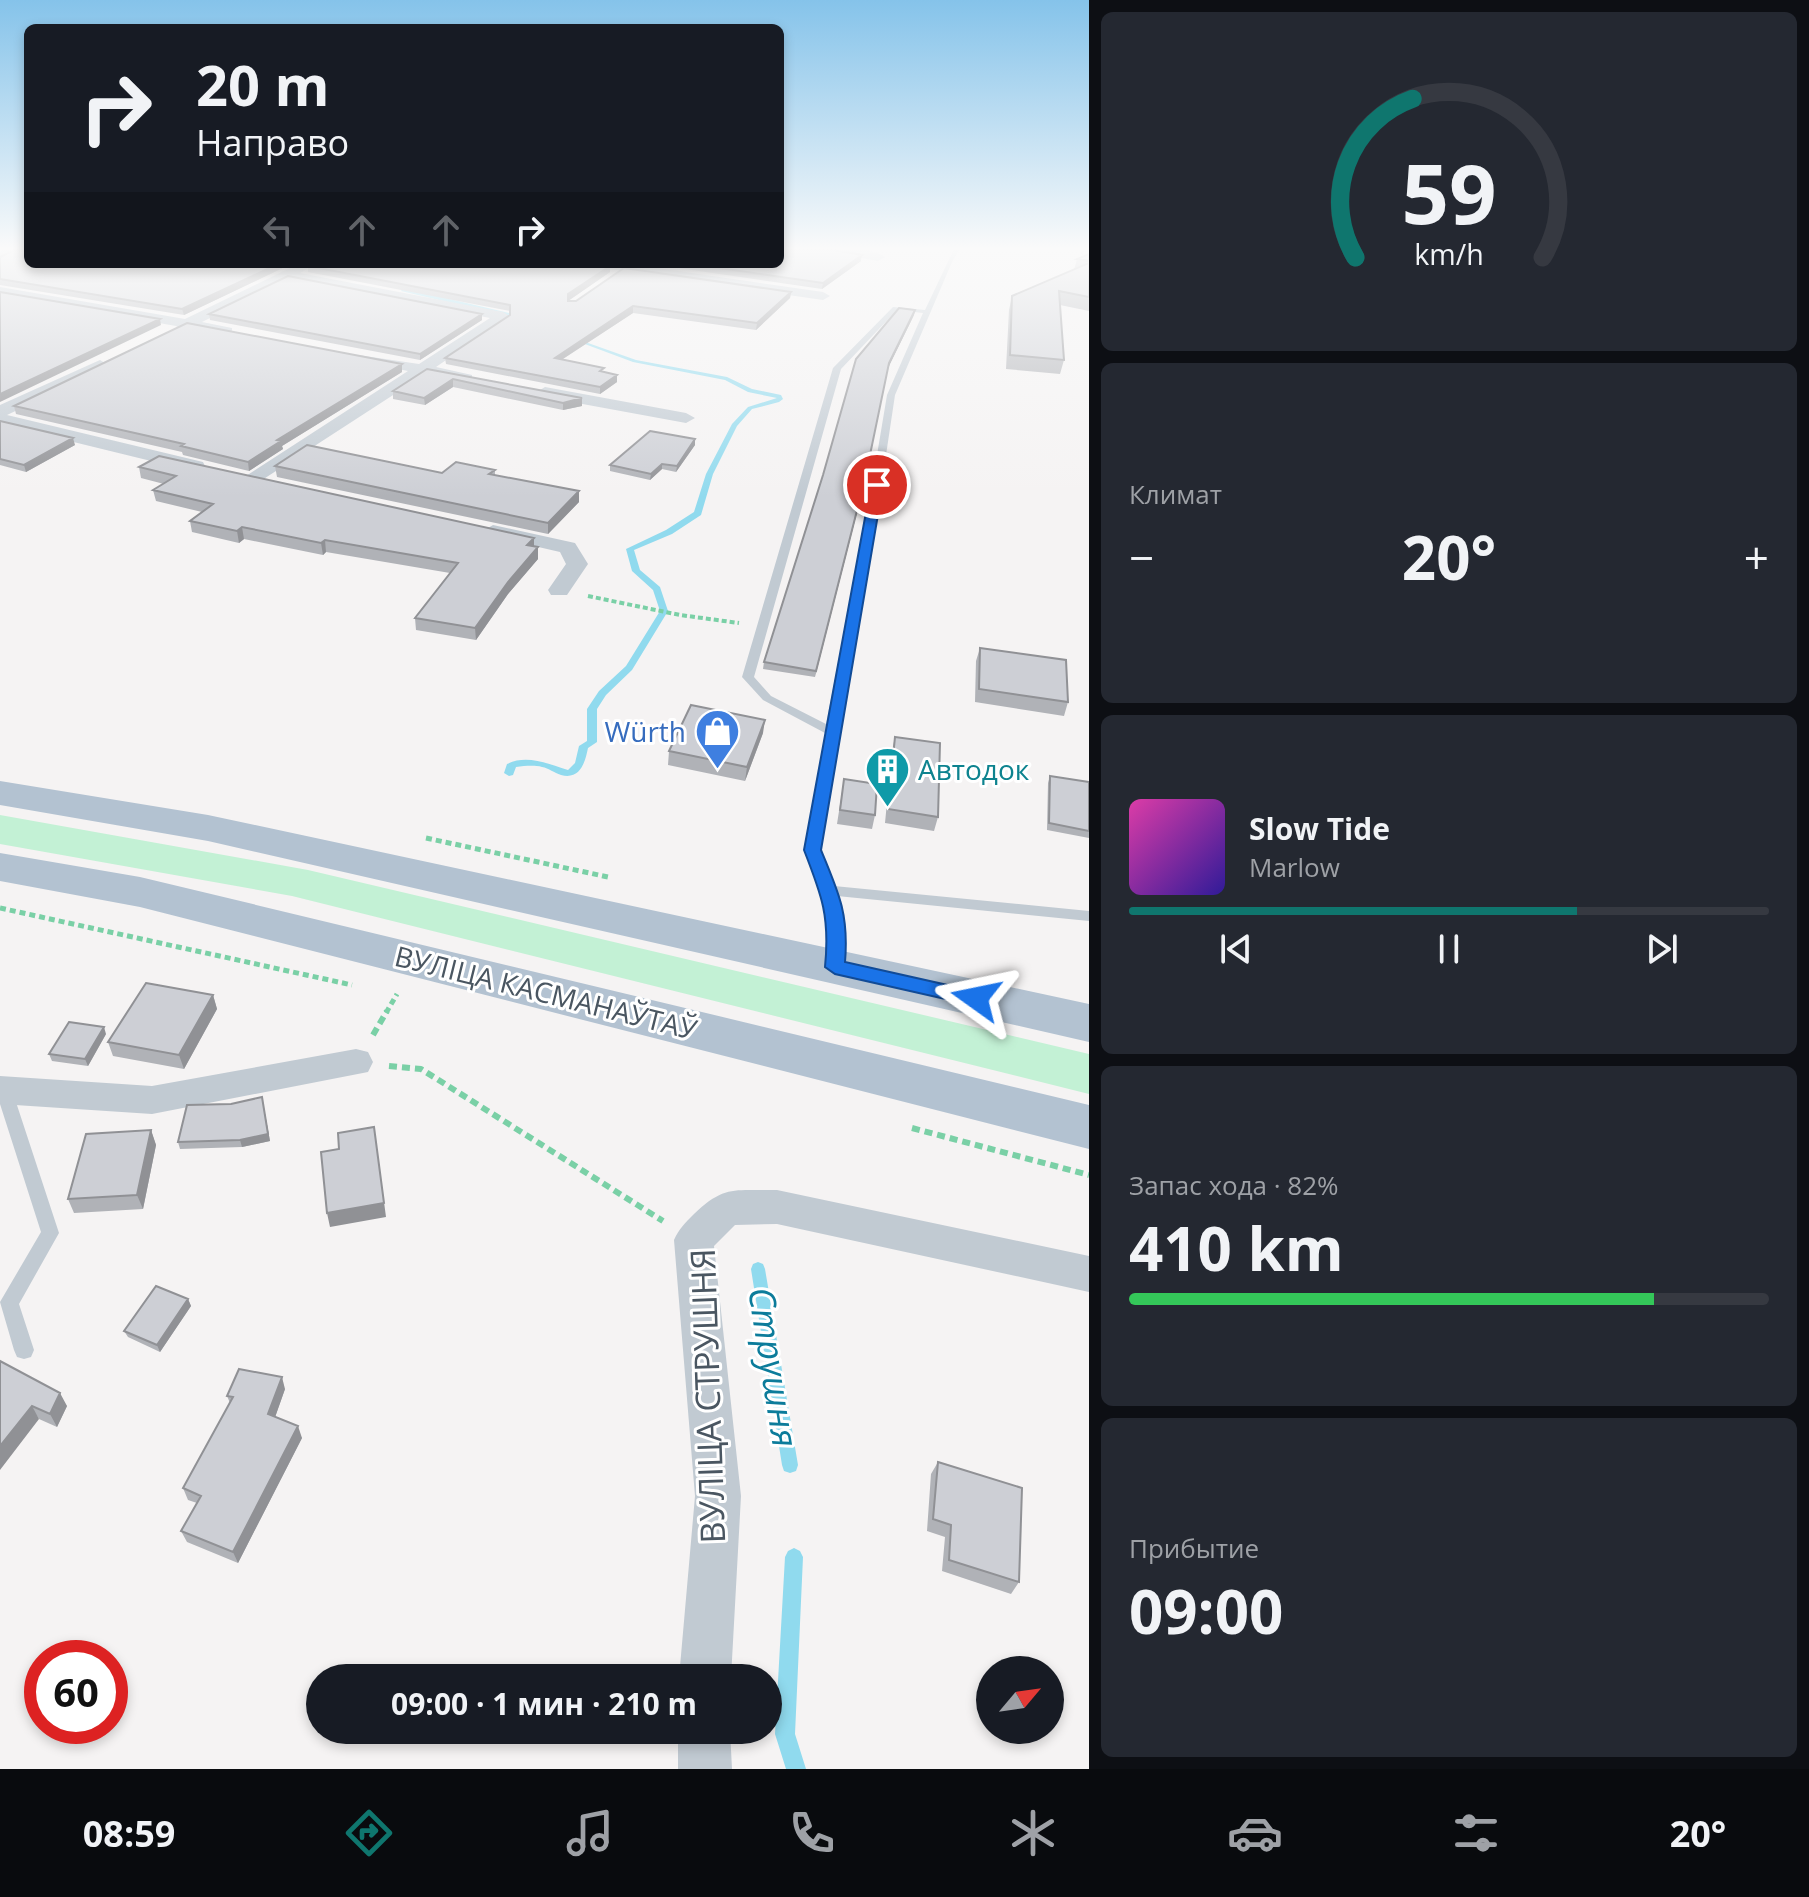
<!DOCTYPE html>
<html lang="ru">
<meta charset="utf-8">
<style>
:root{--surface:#171b24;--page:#242831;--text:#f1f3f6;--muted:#9ea1a6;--line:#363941;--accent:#0f766e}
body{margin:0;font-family:"Open Sans",sans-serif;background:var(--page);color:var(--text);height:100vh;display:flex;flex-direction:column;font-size:30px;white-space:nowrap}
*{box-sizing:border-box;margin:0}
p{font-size:26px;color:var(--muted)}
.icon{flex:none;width:44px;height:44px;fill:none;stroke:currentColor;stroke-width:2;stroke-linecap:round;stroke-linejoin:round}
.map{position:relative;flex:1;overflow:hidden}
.drawer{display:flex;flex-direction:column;gap:12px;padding:12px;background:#0d0f14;width:720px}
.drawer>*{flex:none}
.guide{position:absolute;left:24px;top:24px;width:760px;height:244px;border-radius:12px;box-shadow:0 4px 12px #0003;background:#171b24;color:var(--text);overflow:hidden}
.needle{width:52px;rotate:61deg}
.fabs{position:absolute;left:976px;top:1656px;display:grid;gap:16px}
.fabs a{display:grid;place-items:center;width:88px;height:88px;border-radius:50%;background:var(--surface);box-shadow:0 4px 12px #0003;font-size:40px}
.speed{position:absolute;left:24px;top:1640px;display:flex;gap:16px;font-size:40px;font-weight:700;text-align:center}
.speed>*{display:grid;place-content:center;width:104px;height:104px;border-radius:50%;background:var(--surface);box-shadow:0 4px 12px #0003;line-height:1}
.speed .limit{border:12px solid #d22;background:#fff;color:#111}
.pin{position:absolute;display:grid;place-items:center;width:68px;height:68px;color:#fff;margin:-34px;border:4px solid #fff;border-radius:50%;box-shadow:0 2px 8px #0007}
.me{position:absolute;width:88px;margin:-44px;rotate:282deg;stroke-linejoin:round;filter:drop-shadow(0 0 6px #0008)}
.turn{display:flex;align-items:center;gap:28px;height:168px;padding:0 40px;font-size:36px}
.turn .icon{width:104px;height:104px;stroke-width:2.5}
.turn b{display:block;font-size:56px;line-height:68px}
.lanes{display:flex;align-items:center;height:76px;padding:0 40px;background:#0003;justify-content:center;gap:40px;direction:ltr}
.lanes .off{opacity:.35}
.big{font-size:60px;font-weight:700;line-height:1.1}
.drawer .card{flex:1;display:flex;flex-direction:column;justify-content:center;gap:12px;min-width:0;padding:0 28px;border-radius:12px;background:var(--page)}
.drawer .dial{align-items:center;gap:0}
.dial svg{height:208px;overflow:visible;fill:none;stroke:var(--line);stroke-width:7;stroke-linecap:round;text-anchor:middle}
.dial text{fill:var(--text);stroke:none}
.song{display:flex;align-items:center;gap:24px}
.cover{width:96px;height:96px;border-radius:12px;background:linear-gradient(135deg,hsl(320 70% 55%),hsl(250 70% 35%))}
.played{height:8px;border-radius:4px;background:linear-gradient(90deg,var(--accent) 70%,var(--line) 70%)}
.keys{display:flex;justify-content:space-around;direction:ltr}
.heat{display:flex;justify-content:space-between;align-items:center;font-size:44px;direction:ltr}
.charge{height:12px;border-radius:6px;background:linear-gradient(90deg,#34c759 82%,var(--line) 0)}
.trip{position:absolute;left:306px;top:1664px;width:476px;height:80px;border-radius:40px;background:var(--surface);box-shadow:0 4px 12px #0003;font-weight:700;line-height:80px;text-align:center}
.dock{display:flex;height:128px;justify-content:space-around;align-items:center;background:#090b0e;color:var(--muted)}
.dock .icon{width:56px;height:56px}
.dock .selected{color:var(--accent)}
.dock b{font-size:36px;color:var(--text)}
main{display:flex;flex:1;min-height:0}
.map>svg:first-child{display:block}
.green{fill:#c3f1d5}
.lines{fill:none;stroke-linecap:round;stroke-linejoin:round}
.stream{fill:#90daee;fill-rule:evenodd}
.path-far2{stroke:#7ad0a6;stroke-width:4;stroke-dasharray:5 3;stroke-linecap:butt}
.path-far1{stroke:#7ad0a6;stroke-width:5;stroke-dasharray:6 4;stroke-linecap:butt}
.path{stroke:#7ad0a6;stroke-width:6;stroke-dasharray:8 5;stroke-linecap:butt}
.service{fill:#c1cad2;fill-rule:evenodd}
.minor{fill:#c1cad2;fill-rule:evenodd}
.primary{fill:#b3c2d1;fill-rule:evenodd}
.rail-casing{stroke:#b5b8bd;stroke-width:4}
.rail{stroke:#fff;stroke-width:3;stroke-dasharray:9;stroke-linecap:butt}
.wall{fill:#b0b2b7}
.shaded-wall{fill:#909195}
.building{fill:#cdcfd5;stroke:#909195;stroke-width:2}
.route{fill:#1a73e8;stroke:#114b97;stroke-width:2}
.labels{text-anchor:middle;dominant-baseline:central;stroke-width:6;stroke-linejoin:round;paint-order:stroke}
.shop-label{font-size:28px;fill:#366cbe;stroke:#fff;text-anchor:end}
.culture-label{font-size:28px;fill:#0d838f;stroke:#fff;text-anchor:start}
.street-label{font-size:28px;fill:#4a5661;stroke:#fff}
.near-street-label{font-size:34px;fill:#4a5661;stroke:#fff}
.near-water-label{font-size:36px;font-style:italic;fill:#0c7c9b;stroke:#fff}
</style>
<main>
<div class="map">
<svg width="1089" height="1769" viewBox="0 0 1089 1769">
<rect width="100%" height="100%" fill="#f5f3f3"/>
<path class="green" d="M0,815L308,870L1089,1054V1094L292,896L0,844Z"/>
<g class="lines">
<path class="stream" d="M403,288L522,316L525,318L522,320L401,291Z
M574,338L636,360L727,377L752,389L781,395L783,399L779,402L752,409L737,426L713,474L701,515L672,534L634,550L640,570L660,587L668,611L632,670L606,695L597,709V742L588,748C585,763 580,780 561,775C554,773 549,768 542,767C534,765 525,766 516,767L513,775L509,776L504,773L507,764C527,754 548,764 568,770L575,763L579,746L587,741V709L599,691L626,666L660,611L653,590L632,571L626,549L666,530L694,512L706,474L732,424L748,407L777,398L748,392L725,380L633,362L574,340Z
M758,1262L763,1264L765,1269L798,1465L796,1471L790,1473L784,1471L782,1465L751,1269L753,1264Z
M794,1548L800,1551L803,1557L795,1734L806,1769H786L775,1734L785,1557L788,1551Z"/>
<path class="path-far2" d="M588,596L680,615L739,623"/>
<path class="path-far1" d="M426,838L608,877
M0,908L352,985
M386,1013L397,994"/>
<path class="path" d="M373,1035L387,1011
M389,1066L421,1069L663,1221
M912,1128L1089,1175"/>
<path class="service" d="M954,249H960L952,262L895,395L877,515L837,731L820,850L834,886L1089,911V921L837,896L845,930L843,967L840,971H830L827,967L831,930L822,890L806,850L825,733L763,700L742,677L833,368L893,307L925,310ZM897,310L923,313L887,395L867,515L826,724L771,696L754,677L841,369Z
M4,1083L10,1085L12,1090L59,1233L19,1304L34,1350L31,1357L24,1359L17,1357L14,1350L0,1302L41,1232L0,1104V1085Z"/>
<path class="minor" d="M7,249H26L0,261V252Z
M812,249C833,249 867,245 885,257L878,261Z
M298,264H315L300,273L503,312L510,316L436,367L472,375V381L424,375L253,486L246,484L243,480L246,476L408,371L358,361V355L419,364L490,318L288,279L202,322L232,328V334L227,336L183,330L176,326L0,295V287L185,319Z
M595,264H630L823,292L830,296L823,300L602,268Z
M100,360L108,365L106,368L7,415L203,462L205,466L203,470L196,472L0,424V405Z
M545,387L686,413L695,418L686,423L539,396L537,392Z
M493,525L575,543L588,564L567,595H551L548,590L566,564L560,552L486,535L483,531Z
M356,1049L368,1052L373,1062L368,1072L152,1114L0,1104V1076L152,1086Z
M777,1190L1089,1256V1292L777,1224L735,1225L714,1246L741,1496L731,1678H679L695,1496L674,1240C679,1229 685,1223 694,1214C725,1184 736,1191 777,1190Z
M678,1730H730L732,1769H678Z"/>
<path class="primary" d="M0,781L208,815L1089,1004V1042L208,841L0,805Z
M0,853L140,877L1089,1105V1149L140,907L0,881Z"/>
<defs>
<path id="rail" d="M1083,253L1089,254"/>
</defs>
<use href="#rail" class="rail-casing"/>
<use href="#rail" class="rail"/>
</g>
<path class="wall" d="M1089,254V311L1060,305L1064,360L1060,374L1006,369L1009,310L1012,296L1074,270L1077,259Z
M0,257L291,264L184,315L0,285Z
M861,261L822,289L651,264H780Z
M308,266H610V272L568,301H576L791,292L790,298L756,330L633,313L563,359L604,372L617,382L600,394L446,364L445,358L510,315V311L308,272Z
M209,314L482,320L420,360L210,320Z
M914,315L888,368L864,485L815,677L763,669L764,662L823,475Z
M427,369L582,398V406L563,410L453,387L425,405L393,399V391Z
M402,372L282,446L283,449L249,471L183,455L182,452L16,414L14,406Z
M0,421L75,445L26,472L0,465Z
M695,439V445L676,472L662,469L650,480L610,471V465Z
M275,466L442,473L495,470V475L579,502L548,534L277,477Z
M139,467L538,547V559L508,594L476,640L416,630L415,618L450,573L326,552L323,555L244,539L239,543L192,532L190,521L202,512L156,501L153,490L164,484L141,478Z
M980,648L1068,702L1064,716L975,702L976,661Z
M763,733L745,781L668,765L669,751Z
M895,737L938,817L934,831L885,823L892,751Z
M1050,776L1089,782V838L1047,830L1048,783Z
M844,779L875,815L872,829L837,824Z
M213,995L217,1009L184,1069L113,1056L108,1042Z
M106,1034L88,1066L52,1061L49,1054Z
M262,1097L270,1141L242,1147L180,1149L178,1142L231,1104Z
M151,1130L156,1145L143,1209L74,1213L68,1199Z
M188,1299L191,1306L160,1352L128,1337L124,1331Z
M0,1361L67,1406L57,1427L39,1419Z
M285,1389L275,1417L302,1438L238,1563L187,1542L181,1531L197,1503L188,1500L183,1488L230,1403L227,1396Z
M938,1462L1019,1582L1011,1594L942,1571L945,1537L927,1531L931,1474Z"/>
<path class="shaded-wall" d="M862,255L861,261L822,289L823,283Z
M278,264H291L184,315L182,309Z
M610,266V272L568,301V294Z
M791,292L790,298L756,330L757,323Z
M633,306V313L555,364V358Z
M915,310L914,315L888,368L864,485L815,677L889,363Z
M482,314V320L420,360V354Z
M160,319L161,325L0,402V394Z
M402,364V372L282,446L283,449L249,471L248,462L277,440Z
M617,375V382L600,394V387Z
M453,379V387L425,405L424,398Z
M582,398V406L563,410V403Z
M73,438L75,445L26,472L24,465Z
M695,439V445L676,472L677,466Z
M662,464V469L650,480L651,474Z
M579,491V502L548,534V523Z
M242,527L244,539L239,543L237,531Z
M534,538V550L527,545Z
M325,540L326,552L323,555L321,543Z
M538,547V559L508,594L476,640L475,628L508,582Z
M765,720L763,733L745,781L747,767Z
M213,995L217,1009L184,1069L179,1055Z
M104,1027L106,1034L88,1066L85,1059Z
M262,1097L270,1141L242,1147L240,1140Z
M374,1127L386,1217L330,1227L327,1213Z
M151,1130L156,1145L143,1209L137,1195Z
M188,1299L191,1306L160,1352L157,1345Z
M282,1377L285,1389L272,1426L268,1414Z
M60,1393L67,1406L57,1427L50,1414Z
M32,1406L39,1419L0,1470V1446Z
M298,1426L302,1438L238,1563L233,1552Z"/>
<path class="building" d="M16,249H28V264H278L182,309L0,279V257Z
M780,249H829L862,255L823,283L691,264H780Z
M1089,254V261L1077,259Z
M1089,263V297L1059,291L1064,360L1010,355L1012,296Z
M311,264H603L610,266L568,294V301H576L624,268L791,292L757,323L633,306L555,358L604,368L600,371L617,375L600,387L445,358L510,315V305L308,266Z
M288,276L482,314L420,354L209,314Z
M0,292L160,319L0,394Z
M899,308L915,310L889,363L865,479L816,671L764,662L823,475L856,359Z
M187,323L402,364L277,440L281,441L248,462L181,446L184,444L14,406Z
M427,369L582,398L563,403L453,379L424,398L393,391Z
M0,421L73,438L24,465L0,459Z
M650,431L695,439L677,466L662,464L651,474L610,465Z
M307,445L442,473L456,462L495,470L489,474L579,491L548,523L275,466Z
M159,456L534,538L527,545L538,547L508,582L475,628L415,618L458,563L325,540L321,543L242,527L237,531L190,521L213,504L153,490L176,476L139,467Z
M980,648L1066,660L1068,702L979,689Z
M691,705L765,720L747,767L669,751Z
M895,737L940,743L938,817L888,809Z
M1050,776L1089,782V831L1049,823Z
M844,779L877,784L875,815L840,810Z
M146,983L213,995L179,1055L108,1042Z
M69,1022L104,1027L85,1059L49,1054Z
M262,1097L268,1134L240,1140L178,1142L187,1105L231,1104Z
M374,1127L384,1203L327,1213L321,1152L339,1149L338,1133Z
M151,1130L137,1195L68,1199L86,1134Z
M156,1286L188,1299L157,1345L124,1331Z
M0,1361L60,1393L50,1414L32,1406L0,1446Z
M239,1369L282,1377L268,1414L298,1426L233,1552L181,1531L201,1496L183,1488L233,1397L227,1396Z
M938,1462L1022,1488L1019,1582L949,1560L951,1525L933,1519Z"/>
<linearGradient id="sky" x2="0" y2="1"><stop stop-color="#85c3ea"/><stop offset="0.5" stop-color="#fafafa"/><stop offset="1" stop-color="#fafafa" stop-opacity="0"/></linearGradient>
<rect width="1089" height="497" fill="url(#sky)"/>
<path class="route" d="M877,482L883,485L821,850C839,893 849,915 845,962L983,993L986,998L983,1003L976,1006L835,974L825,967C830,917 822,896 804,850L871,485Z"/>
<defs>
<symbol id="shop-pin" viewBox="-11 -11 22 30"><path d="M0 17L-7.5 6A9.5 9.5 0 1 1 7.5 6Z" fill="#3f7fe0" stroke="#fff"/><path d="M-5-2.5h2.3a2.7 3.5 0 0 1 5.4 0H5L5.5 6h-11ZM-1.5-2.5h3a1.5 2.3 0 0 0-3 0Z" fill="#fff"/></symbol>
<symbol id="building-pin" viewBox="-11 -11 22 30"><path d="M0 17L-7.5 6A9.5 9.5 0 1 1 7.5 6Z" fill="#0f9aa8" stroke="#fff"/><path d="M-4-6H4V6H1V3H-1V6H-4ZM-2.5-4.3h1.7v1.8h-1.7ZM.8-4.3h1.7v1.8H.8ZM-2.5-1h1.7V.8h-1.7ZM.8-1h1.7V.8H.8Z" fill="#fff"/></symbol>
</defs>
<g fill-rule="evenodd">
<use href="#shop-pin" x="692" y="706" width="51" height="69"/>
<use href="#building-pin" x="862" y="744" width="51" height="69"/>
</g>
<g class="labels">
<g class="shop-label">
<text x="686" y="731">Würth</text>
</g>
<g class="culture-label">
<text x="918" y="769">Автодок</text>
</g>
<g class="street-label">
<text transform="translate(546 992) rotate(14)">ВУЛІЦА КАСМАНАЎТАЎ</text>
</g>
<g class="near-street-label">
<text transform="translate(707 1396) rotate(-92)">ВУЛІЦА СТРУШНЯ</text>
</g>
<g class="near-water-label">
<text transform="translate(774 1367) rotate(81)">Струшня</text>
</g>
</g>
</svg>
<div class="fabs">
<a><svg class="needle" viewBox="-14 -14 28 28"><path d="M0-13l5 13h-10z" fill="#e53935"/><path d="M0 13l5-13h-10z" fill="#9ea1a6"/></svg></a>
</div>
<div class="speed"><div class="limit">60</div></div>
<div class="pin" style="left:877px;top:485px;background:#d93025"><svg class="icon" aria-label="arrive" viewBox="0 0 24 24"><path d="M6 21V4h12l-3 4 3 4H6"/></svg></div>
<svg class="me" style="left:976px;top:998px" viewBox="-20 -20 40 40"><path d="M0-17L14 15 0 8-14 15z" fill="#1a73e8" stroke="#fff" stroke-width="4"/></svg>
<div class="trip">09:00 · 1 мин · 210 m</div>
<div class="guide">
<div class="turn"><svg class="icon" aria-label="right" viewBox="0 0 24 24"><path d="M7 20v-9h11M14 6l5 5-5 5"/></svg><div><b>20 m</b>Направо</div></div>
<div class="lanes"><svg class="icon off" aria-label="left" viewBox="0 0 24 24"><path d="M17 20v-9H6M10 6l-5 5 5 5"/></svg><svg class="icon off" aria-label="ahead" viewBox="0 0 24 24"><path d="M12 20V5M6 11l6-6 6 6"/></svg><svg class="icon off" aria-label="ahead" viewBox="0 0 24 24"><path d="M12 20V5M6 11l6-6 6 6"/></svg><svg class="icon" aria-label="right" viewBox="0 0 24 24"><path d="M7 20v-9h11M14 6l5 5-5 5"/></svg></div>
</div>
</div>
<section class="drawer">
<div class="card dial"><svg viewBox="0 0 100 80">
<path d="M14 69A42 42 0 1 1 86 69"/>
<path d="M14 69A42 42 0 0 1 36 8" stroke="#0f766e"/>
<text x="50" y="56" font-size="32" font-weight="700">59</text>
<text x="50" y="72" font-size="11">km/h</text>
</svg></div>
<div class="card"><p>Климат</p>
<div class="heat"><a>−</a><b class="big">20°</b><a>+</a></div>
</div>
<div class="card">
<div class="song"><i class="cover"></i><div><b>Slow Tide</b><p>Marlow</p></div></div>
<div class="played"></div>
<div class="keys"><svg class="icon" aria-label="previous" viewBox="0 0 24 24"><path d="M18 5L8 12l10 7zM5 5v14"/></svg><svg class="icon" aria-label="pause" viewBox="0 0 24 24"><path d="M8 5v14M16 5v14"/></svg><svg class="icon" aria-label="next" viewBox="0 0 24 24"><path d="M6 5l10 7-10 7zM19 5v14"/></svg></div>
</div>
<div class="card"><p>Запас хода · 82%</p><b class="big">410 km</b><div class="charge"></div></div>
<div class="card"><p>Прибытие</p><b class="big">09:00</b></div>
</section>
</main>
<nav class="dock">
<b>08:59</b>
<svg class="icon selected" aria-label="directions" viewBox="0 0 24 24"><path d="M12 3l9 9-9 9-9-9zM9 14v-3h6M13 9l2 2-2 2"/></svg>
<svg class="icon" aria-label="music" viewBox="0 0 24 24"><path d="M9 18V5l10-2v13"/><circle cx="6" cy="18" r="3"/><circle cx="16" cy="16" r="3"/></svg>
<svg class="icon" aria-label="phone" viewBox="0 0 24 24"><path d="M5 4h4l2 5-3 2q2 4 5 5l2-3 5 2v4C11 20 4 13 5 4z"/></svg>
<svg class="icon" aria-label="climate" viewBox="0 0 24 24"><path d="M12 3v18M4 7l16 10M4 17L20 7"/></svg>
<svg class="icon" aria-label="car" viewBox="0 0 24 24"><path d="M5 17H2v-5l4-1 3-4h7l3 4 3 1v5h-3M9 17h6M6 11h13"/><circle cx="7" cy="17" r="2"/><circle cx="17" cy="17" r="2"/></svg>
<svg class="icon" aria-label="filters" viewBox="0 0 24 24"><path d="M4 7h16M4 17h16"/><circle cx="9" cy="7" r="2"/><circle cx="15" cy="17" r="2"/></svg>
<b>20°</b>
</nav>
